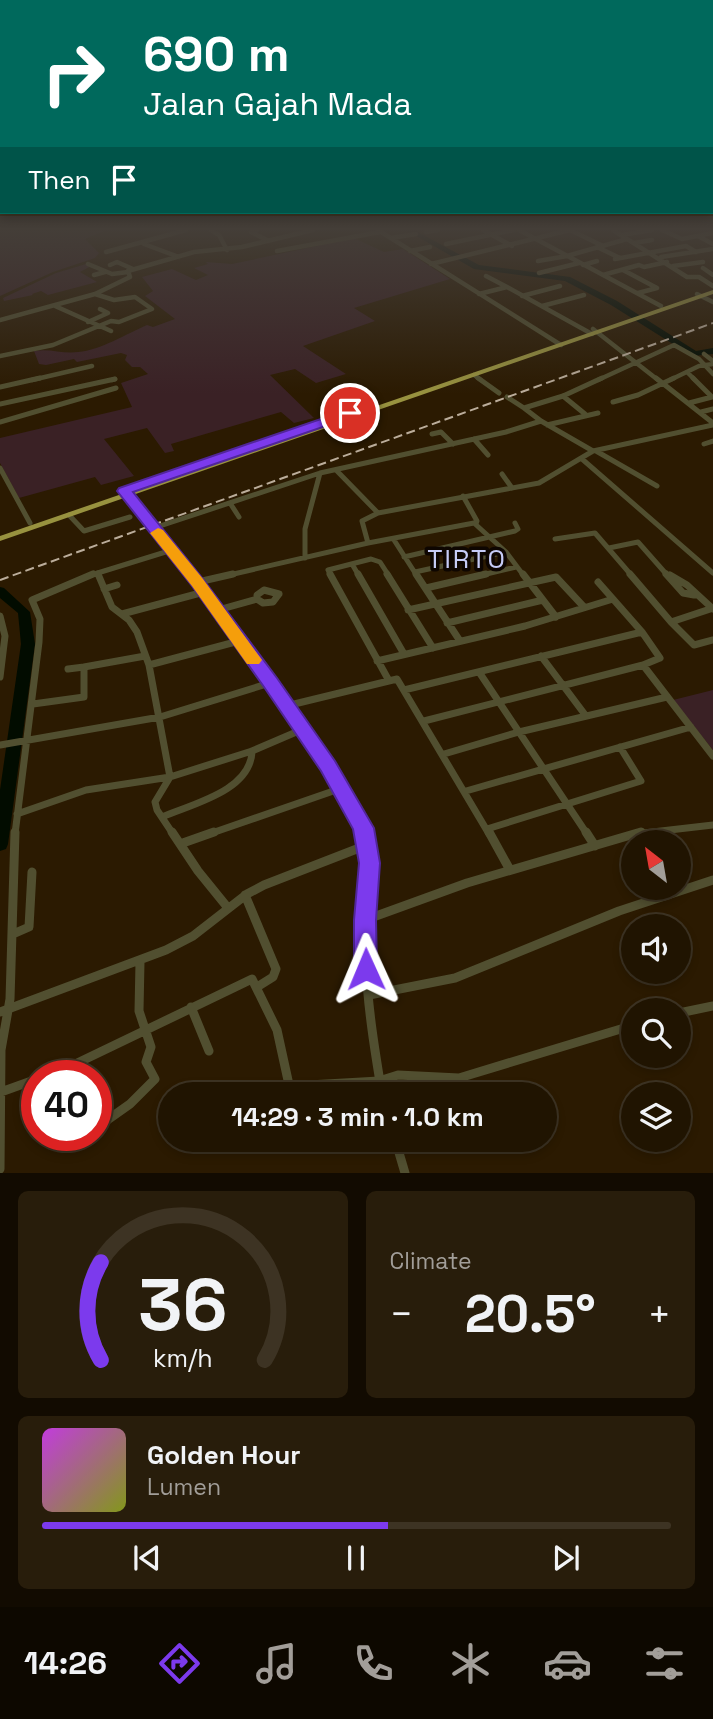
<!DOCTYPE html>
<meta charset="utf-8">
<style>
:root{--surface:#201401;--page:#281d0b;--text:#f1f3f6;--muted:#a29e99;--line:#3d3323;--accent:#7c3aed}
body{margin:0;font-family:"Space Grotesk",sans-serif;background:var(--page);color:var(--text);height:100vh;display:flex;flex-direction:column;font-size:26px;white-space:nowrap}
*{box-sizing:border-box;margin:0}
p{font-size:23px;color:var(--muted)}
.icon{flex:none;width:38px;height:38px;fill:none;stroke:currentColor;stroke-width:2;stroke-linecap:round;stroke-linejoin:round}
.map{position:relative;height:1173px;overflow:hidden}
.details{display:flex;flex-direction:column;gap:18px;padding:18px;background:#120b01;flex:1}
.details>*{flex:none}
.hud{position:absolute;left:0px;top:0px;width:714px;height:214px;box-shadow:0 4px 10px #0003,0 0 0 2px var(--line);background:#00695c;color:#fff;overflow:hidden}
.needle{width:46px;rotate:329deg}
.controls{position:absolute;left:621px;top:830px;display:grid;gap:14px}
.controls a{display:grid;place-items:center;width:70px;height:70px;border-radius:50%;background:var(--surface);box-shadow:0 4px 10px #0003,0 0 0 2px var(--line);font-size:35px}
.speed{position:absolute;left:21px;top:1060px;display:flex;gap:14px;font-size:35px;font-weight:700;text-align:center}
.speed>*{display:grid;place-content:center;width:91px;height:91px;border-radius:50%;background:var(--surface);box-shadow:0 4px 10px #0003,0 0 0 2px var(--line);line-height:1}
.speed .limit{border:10px solid #d22;background:#fff;color:#111}
.pin{position:absolute;display:grid;place-items:center;width:60px;height:60px;color:#fff;margin:-30px;border:4px solid #fff;border-radius:50%;box-shadow:0 2px 7px #0007}
.me{position:absolute;width:77px;margin:-38px;rotate:359deg;stroke-linejoin:round;filter:drop-shadow(0 0 5px #0008)}
.turn{display:flex;align-items:center;gap:24px;height:147px;padding:0 28px;font-size:32px}
.turn .icon{width:91px;height:91px;stroke-width:2.5}
.turn b{display:block;font-size:49px;line-height:60px}
.then{display:flex;align-items:center;height:66px;padding:0 28px;background:#0003;gap:14px;font-size:26px}
.big{font-size:52px;font-weight:600;line-height:1.1}
.details .widget{flex:1;display:flex;flex-direction:column;justify-content:center;gap:10px;min-width:0;padding:0 24px;border-radius:10px;background:var(--page)}
.details .dial{align-items:center;gap:0}
.dial svg{height:182px;overflow:visible;fill:none;stroke:var(--line);stroke-width:7;stroke-linecap:round;text-anchor:middle}
.dial text{fill:var(--text);stroke:none}
.song{display:flex;align-items:center;gap:21px}
.cover{width:84px;height:84px;border-radius:10px;background:linear-gradient(135deg,hsl(290 70% 55%),hsl(70 70% 35%))}
.played{height:7px;border-radius:4px;background:linear-gradient(90deg,var(--accent) 55%,var(--line) 55%)}
.keys{display:flex;justify-content:space-around;direction:ltr}
.heat{display:flex;justify-content:space-between;align-items:center;font-size:38px;direction:ltr}
.details .tiles{flex:1;display:grid;gap:18px;grid-template-columns:1fr 1fr}
.widget:last-child{grid-column:span 2}
.trip{position:absolute;left:158px;top:1082px;width:399px;height:70px;border-radius:35px;background:var(--surface);box-shadow:0 4px 10px #0003,0 0 0 2px var(--line);font-weight:600;line-height:70px;text-align:center}
.tabs{display:flex;height:112px;justify-content:space-around;align-items:center;background:#0d0800;color:var(--muted)}
.tabs .icon{width:49px;height:49px}
.tabs .current{color:var(--accent)}
.tabs b{font-size:32px;color:var(--text)}
.map>svg:first-child{display:block}
.green{fill:#3a2125}
.lines{fill:none;stroke-linecap:round;stroke-linejoin:round}
.river{fill:#020c00;fill-rule:evenodd}
.minor-far3{stroke:#514f30;stroke-width:4.5}
.minor-far2{stroke:#514f30;stroke-width:5}
.minor-far1{stroke:#514f30;stroke-width:7}
.minor{stroke:#514f30;stroke-width:9}
.highway{fill:#98923f;fill-rule:evenodd}
.rail{stroke:#bbad9b;stroke-width:2;stroke-dasharray:9 4.5;stroke-linecap:butt}
.route{fill:#7c3aed;stroke:#51269a;stroke-width:2}
.slow{fill:#f59e0b}
.labels{text-anchor:middle;dominant-baseline:central;stroke-width:7;stroke-linejoin:round;paint-order:stroke}
.quarter-label{font-size:26px;letter-spacing:2px;fill:#c6ccf7;stroke:#0e0601}
</style>
<div class="map">
<svg width="713" height="1173" viewBox="0 0 713 1173">
<rect width="100%" height="100%" fill="#2b1a01"/>
<path class="green" d="M0,230H107L85,239L99,253L95,258L53,272L0,296Z
M354,238L384,252L403,249L450,279L354,308L375,321L303,346L346,374L316,383L295,369L270,375L314,418L294,423L281,412L171,444L174,451L165,453L147,428L104,439L134,476L101,485L95,477L19,498L0,463V438L132,407L121,383L148,374L140,367H132L125,360L127,355L121,353L77,362L74,359L46,365L39,364L34,351C50,348 62,354 78,352C101,350 126,334 147,325L153,327L175,319L145,296L153,291L142,277L172,269L196,280L208,275L194,268L208,264L206,262L232,264Z
M86,264L91,266L80,272L97,282L48,295L41,291L32,294L33,295L4,301L3,298L56,273Z
M713,690V750L673,700Z"/>
<g class="lines">
<path class="river" d="M406,230H414L479,265L570,277L617,301L696,351L713,348V354L692,356L611,305L565,281L474,269Z
M0,587L4,588L30,612L35,644L8,844L6,849L0,851V790L21,644L18,613L0,598Z"/>
<path class="minor-far3" d="M211,230L219,235L227,250
M257,230L251,232L269,241
M378,230L561,345
M483,230L512,246
M519,230L661,306
M613,230L687,277H699L713,286
M662,230L682,239L713,233
M426,232L438,230
M622,235L652,230
M698,236L713,244
M391,238L416,234
M634,243L652,240
M144,244L179,257
M446,244L514,230
M597,247L620,258
M277,251L380,232
M410,251L430,247
M106,252L186,230
M661,257L713,249
M615,259L686,246L696,252
M538,261L567,256L627,239
M88,264L112,274L128,272
M431,264L570,230L601,245
M110,265L117,262L133,269
M583,265L597,261
M673,266L703,262
M703,268L713,275
M623,270L657,288
M539,273L579,263
M94,275L105,272
M603,275L639,265L644,267L667,262
M486,276L507,287
M638,293L657,288
M479,294L507,287L592,334
M697,294L713,302
M522,296L560,286
M55,306L111,331
M542,306L584,295
M0,320L95,294L130,277L128,271L194,252L242,247L313,230
M88,322L108,313L100,309
M593,329L658,380
M704,354L713,361
M0,356L53,345L111,321L119,322L152,309L135,297L114,300L95,294
M688,373L695,380
M474,375L481,380
M32,380L92,366
M112,380L115,379
M598,380L674,345L699,359L713,374
M670,380L699,366L713,364"/>
<path class="minor-far2" d="M478,378L499,393
M656,378L713,423
M0,387L40,378
M563,396L585,414
M507,397L524,408
M613,402L638,395L674,378
M689,403L712,397L693,378
M0,404L115,379
M701,412L713,409
M0,422L116,388
M547,425L598,413
M432,434L441,432L453,444
M474,439L488,455
M704,444L713,441
M593,451L713,425
M596,451L657,486
M582,459L713,573
M0,468L30,523
M336,470L378,513
M502,474L512,488
M124,491L193,576
M463,496L477,521L476,524
M230,503L239,517
M69,515L84,531L130,517
M154,528L320,473L506,432L541,421L524,408L563,396L602,378
M555,539L595,533L632,576
M394,540L417,576
M368,543L362,521L378,513L539,483L593,451L541,421
M609,548L638,542L668,576
M404,557L515,531L518,529L515,523
M305,558V529L320,473
M352,564L359,576
M415,572L506,552
M88,576L172,550
M225,576L368,543L474,523L506,552L524,576
M331,576L328,570L371,559L380,562L389,576
M478,576L516,567"/>
<path class="minor-far1" d="M98,574L112,607L129,620L137,632L149,665L239,641
M192,574L328,766L364,834
M330,574L388,679
M358,574L404,654
M387,574L433,648
M416,574L460,641
M523,574L556,617
M630,574L671,622L713,608
M666,574L683,593L694,595
M670,575L687,585L713,609
M198,582L233,574
M598,582L613,599
M426,588L486,574
M104,589L117,585
M264,590L279,594L273,602L263,603L257,599V595Z
M218,610L257,599
M408,610L556,577L584,607
M122,614L204,592
M0,616L5,636L0,677
M671,622L694,645L713,640
M447,623L543,600
M541,656L586,716
M377,661L525,626L613,599L642,632L660,658L643,665L424,721
M149,665L170,777L252,751L301,730
M643,665L713,756
M68,669L84,667
M479,672L587,834
M404,690L642,632
M33,704L84,697V667L145,656
M286,706L397,679L489,834
M0,745L160,717L270,683
M444,754L519,732L667,697
M170,777L155,802L157,810L173,834
M466,791L691,727
M17,814L86,790L170,777
M162,817C192,804 251,791 252,751
M487,829L641,781L620,747
M15,834L39,642L40,619L32,600L93,574
M209,834L342,788
M635,834L713,825"/>
<path class="minor" d="M172,832L198,871L228,908
M364,832C371,877 364,921 366,966C368,1009 375,1052 382,1094
M489,832L510,870
M586,832L595,846
M180,844L214,832
M245,895L276,969L273,977L257,987
M365,920L467,883L641,832
M13,934L29,927L32,872
M369,995L455,978L619,911L713,880
M191,1007L209,1051
M0,1012L166,950L193,936L247,894L264,885L367,845
M679,1013L713,1006
M43,1076L69,1067L252,979L277,1030L291,1094
M291,1086L379,1081L398,1075L459,1078L634,1025
M1,1092L37,1079
M96,1128L130,1104L155,1079L146,1062L151,1047L139,1011L140,962
M395,1139L405,1173
M0,1169L1,1050L10,999L15,832"/>
<path class="highway" d="M713,290V294L0,541V536Z"/>
<path class="rail" d="M0,580L713,323"/>
</g>
<linearGradient id="sky" x2="0" y2="1"><stop stop-color="#180e01"/><stop offset="0.58" stop-color="#443e38"/><stop offset="1" stop-color="#443e38" stop-opacity="0"/></linearGradient>
<rect width="713" height="394" fill="url(#sky)"/>
<path class="route" d="M350,409L355,411V416L133,492L203,579L277,678L335,761L374,828L380,863L376,920L377,969L374,976L366,980L357,976L354,969V920L359,863L353,829L321,771L264,687L192,586L117,491L119,488Z"/>
<path class="slow" d="M158,528L163,530L203,579L259,656L262,660L259,664H247L192,586L150,533Z"/>
<g class="labels">
<g class="quarter-label">
<text x="467" y="559">TIRTO</text>
</g>
</g>
</svg>
<div class="controls">
<a><svg class="needle" viewBox="-14 -14 28 28"><path d="M0-13l5 13h-10z" fill="#e53935"/><path d="M0 13l5-13h-10z" fill="#a29e99"/></svg></a>
<a><svg class="icon" aria-label="sound" viewBox="0 0 24 24"><path d="M4 9h4l5-4v14l-5-4H4zM17 9q2 3 0 6"/></svg></a>
<a><svg class="icon" aria-label="search" viewBox="0 0 24 24"><circle cx="10" cy="10" r="6"/><path d="M15 15l6 6"/></svg></a>
<a><svg class="icon" aria-label="layers" viewBox="0 0 24 24"><path d="M12 4l9 5-9 5-9-5zM3 14l9 5 9-5"/></svg></a>
</div>
<div class="speed"><div class="limit">40</div></div>
<div class="pin" style="left:350px;top:413px;background:#d93025"><svg class="icon" aria-label="arrive" viewBox="0 0 24 24"><path d="M6 21V4h12l-3 4 3 4H6"/></svg></div>
<svg class="me" style="left:366px;top:969px" viewBox="-20 -20 40 40"><path d="M0-17L14 15 0 8-14 15z" fill="#7c3aed" stroke="#fff" stroke-width="4"/></svg>
<div class="trip">14:29 · 3 min · 1.0 km</div>
<div class="hud">
<div class="turn"><svg class="icon" aria-label="right" viewBox="0 0 24 24"><path d="M7 20v-9h11M14 6l5 5-5 5"/></svg><div><b>690 m</b>Jalan Gajah Mada</div></div>
<div class="then">Then<svg class="icon" aria-label="arrive" viewBox="0 0 24 24"><path d="M6 21V4h12l-3 4 3 4H6"/></svg></div>
</div>
</div>
<section class="details">
<div class="tiles">
<div class="widget dial"><svg viewBox="0 0 100 80">
<path d="M14 69A42 42 0 1 1 86 69"/>
<path d="M14 69A42 42 0 0 1 14 26" stroke="#7c3aed"/>
<text x="50" y="56" font-size="32" font-weight="700">36</text>
<text x="50" y="72" font-size="11">km/h</text>
</svg></div>
<div class="widget"><p>Climate</p>
<div class="heat"><a>−</a><b class="big">20.5°</b><a>+</a></div>
</div>
<div class="widget">
<div class="song"><i class="cover"></i><div><b>Golden Hour</b><p>Lumen</p></div></div>
<div class="played"></div>
<div class="keys"><svg class="icon" aria-label="previous" viewBox="0 0 24 24"><path d="M18 5L8 12l10 7zM5 5v14"/></svg><svg class="icon" aria-label="pause" viewBox="0 0 24 24"><path d="M8 5v14M16 5v14"/></svg><svg class="icon" aria-label="next" viewBox="0 0 24 24"><path d="M6 5l10 7-10 7zM19 5v14"/></svg></div>
</div>
</div>
</section>
<nav class="tabs">
<b>14:26</b>
<svg class="icon current" aria-label="directions" viewBox="0 0 24 24"><path d="M12 3l9 9-9 9-9-9zM9 14v-3h6M13 9l2 2-2 2"/></svg>
<svg class="icon" aria-label="music" viewBox="0 0 24 24"><path d="M9 18V5l10-2v13"/><circle cx="6" cy="18" r="3"/><circle cx="16" cy="16" r="3"/></svg>
<svg class="icon" aria-label="phone" viewBox="0 0 24 24"><path d="M5 4h4l2 5-3 2q2 4 5 5l2-3 5 2v4C11 20 4 13 5 4z"/></svg>
<svg class="icon" aria-label="climate" viewBox="0 0 24 24"><path d="M12 3v18M4 7l16 10M4 17L20 7"/></svg>
<svg class="icon" aria-label="car" viewBox="0 0 24 24"><path d="M5 17H2v-5l4-1 3-4h7l3 4 3 1v5h-3M9 17h6M6 11h13"/><circle cx="7" cy="17" r="2"/><circle cx="17" cy="17" r="2"/></svg>
<svg class="icon" aria-label="filters" viewBox="0 0 24 24"><path d="M4 7h16M4 17h16"/><circle cx="9" cy="7" r="2"/><circle cx="15" cy="17" r="2"/></svg>
</nav>
